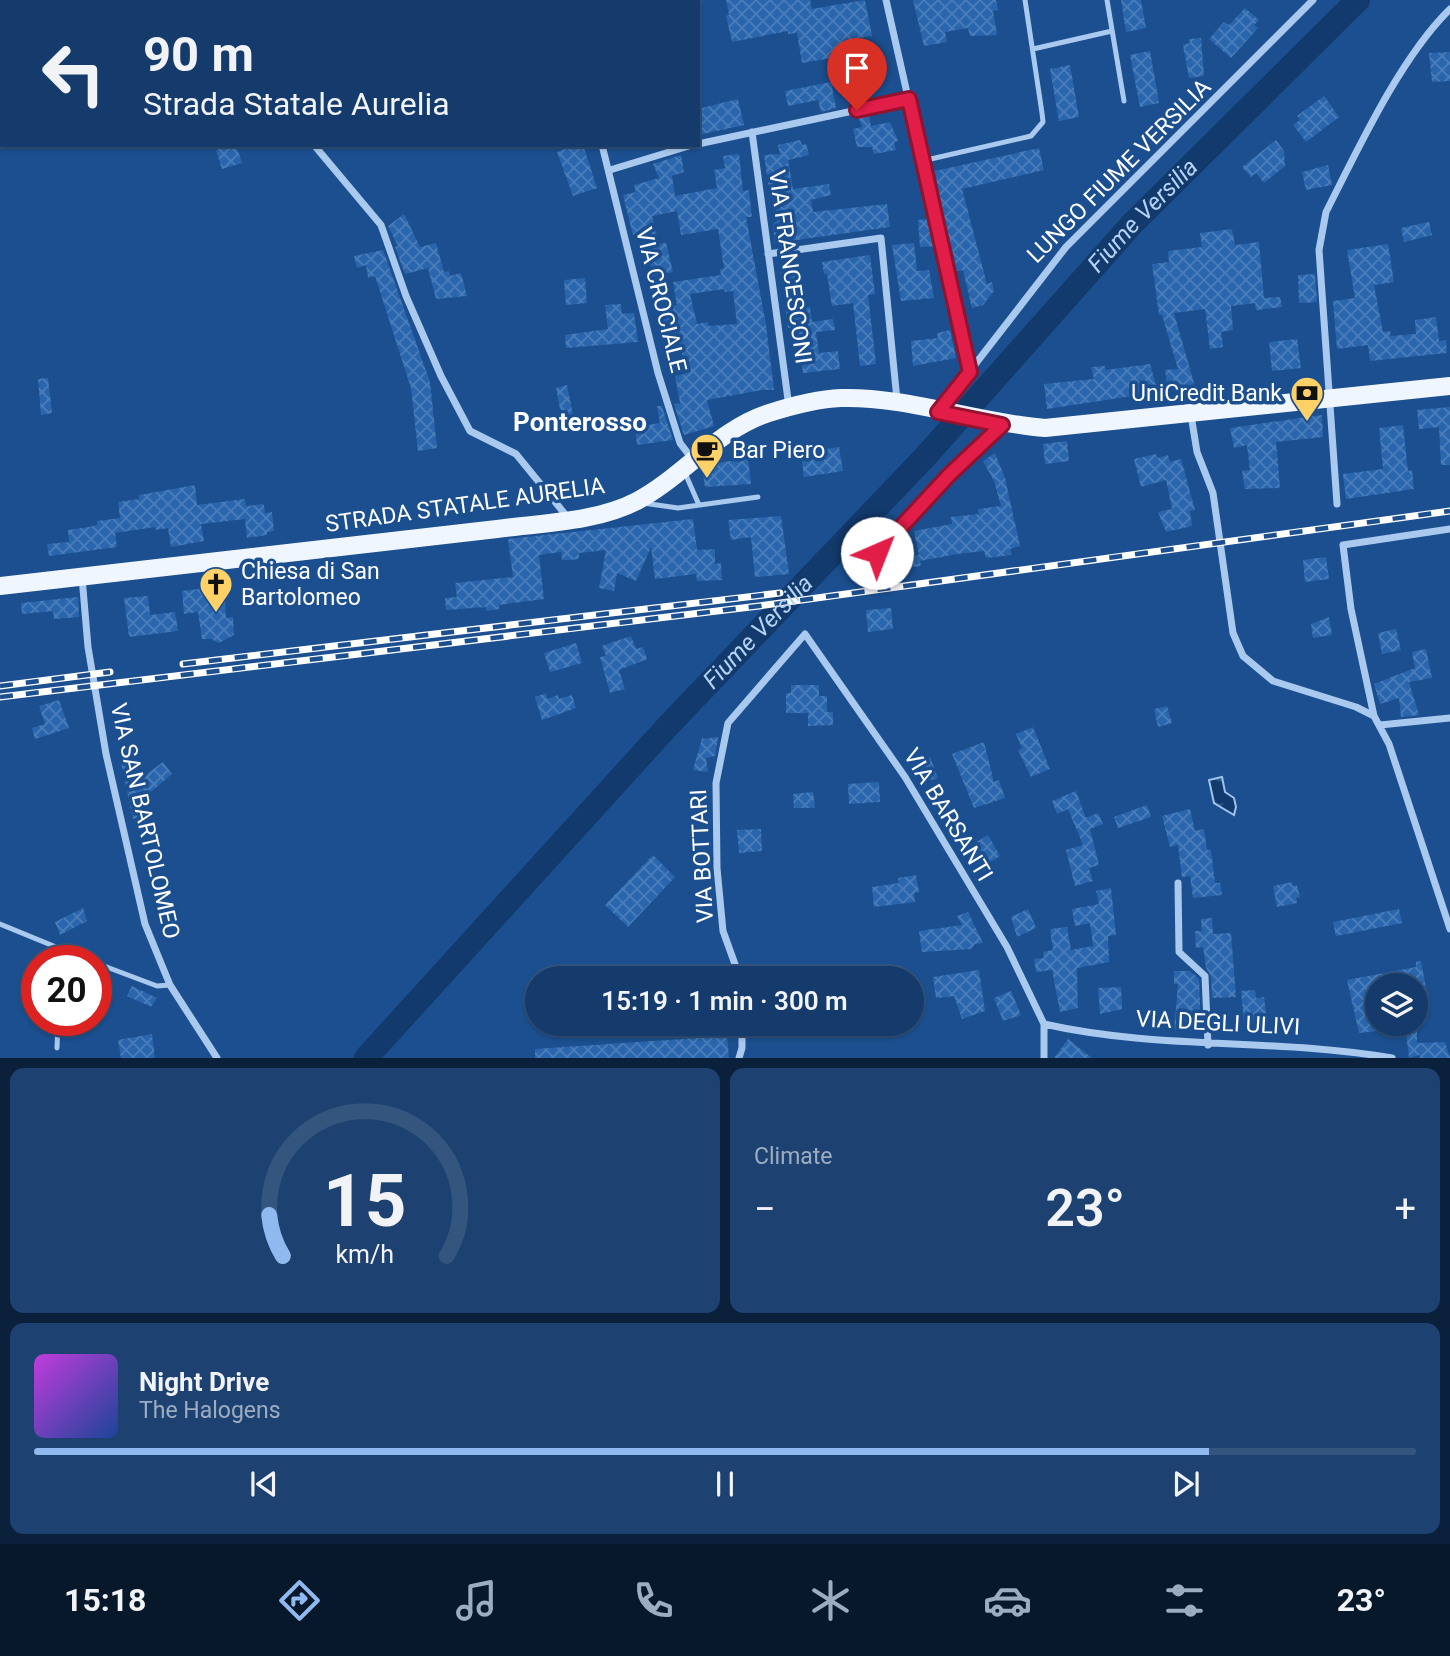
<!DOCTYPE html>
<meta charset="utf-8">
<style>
:root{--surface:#143b6b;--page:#1d4271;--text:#f1f3f6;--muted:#9dadc1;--line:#33557e;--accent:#90b9f0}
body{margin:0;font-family:Roboto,sans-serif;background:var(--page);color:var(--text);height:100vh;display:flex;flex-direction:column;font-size:26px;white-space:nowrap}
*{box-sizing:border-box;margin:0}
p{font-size:23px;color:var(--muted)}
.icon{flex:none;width:38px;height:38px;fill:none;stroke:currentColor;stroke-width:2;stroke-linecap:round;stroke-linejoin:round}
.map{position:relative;height:1058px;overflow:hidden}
.details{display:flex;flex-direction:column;gap:10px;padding:10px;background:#0b203b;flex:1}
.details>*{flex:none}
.hud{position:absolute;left:0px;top:0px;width:700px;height:147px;box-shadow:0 2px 5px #0004,0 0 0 2px var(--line);background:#143b6b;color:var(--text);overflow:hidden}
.controls{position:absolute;left:1365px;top:973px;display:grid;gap:14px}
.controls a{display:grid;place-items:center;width:63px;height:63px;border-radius:50%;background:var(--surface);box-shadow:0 2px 5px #0004,0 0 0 2px var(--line);font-size:35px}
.speed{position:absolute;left:21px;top:945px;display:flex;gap:14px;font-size:35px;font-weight:700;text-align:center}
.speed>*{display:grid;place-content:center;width:91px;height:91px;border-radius:50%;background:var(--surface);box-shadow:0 2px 5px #0004,0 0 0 2px var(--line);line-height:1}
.speed .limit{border:10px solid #d22;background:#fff;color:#111}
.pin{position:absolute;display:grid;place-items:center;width:60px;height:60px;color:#fff;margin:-72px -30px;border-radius:50% 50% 50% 0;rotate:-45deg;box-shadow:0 0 7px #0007}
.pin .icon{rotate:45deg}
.me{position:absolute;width:77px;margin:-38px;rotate:44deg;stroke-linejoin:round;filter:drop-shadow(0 0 5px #0008)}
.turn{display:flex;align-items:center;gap:24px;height:147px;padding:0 28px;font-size:32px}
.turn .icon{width:91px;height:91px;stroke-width:2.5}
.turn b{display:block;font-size:49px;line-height:60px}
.big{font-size:52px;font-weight:600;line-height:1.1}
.details .widget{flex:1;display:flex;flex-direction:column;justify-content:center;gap:10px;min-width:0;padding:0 24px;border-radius:14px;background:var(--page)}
.details .dial{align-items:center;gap:0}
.dial svg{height:182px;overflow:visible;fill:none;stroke:var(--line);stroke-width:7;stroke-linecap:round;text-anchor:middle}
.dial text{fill:var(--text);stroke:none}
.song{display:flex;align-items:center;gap:21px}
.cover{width:84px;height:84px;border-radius:10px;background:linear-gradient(135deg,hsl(290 70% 55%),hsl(220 70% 35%))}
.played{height:7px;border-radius:4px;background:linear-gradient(90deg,var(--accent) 85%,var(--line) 85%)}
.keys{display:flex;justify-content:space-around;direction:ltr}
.heat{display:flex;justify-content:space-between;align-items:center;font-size:38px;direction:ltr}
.details .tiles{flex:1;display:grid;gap:10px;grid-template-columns:1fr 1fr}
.widget:last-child{grid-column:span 2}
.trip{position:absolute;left:525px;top:966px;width:399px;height:70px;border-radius:35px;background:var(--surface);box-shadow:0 2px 5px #0004,0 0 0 2px var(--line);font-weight:600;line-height:70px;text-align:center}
.dock{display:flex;height:112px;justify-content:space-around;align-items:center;background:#08182b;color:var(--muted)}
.dock .icon{width:49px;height:49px}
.dock .on{color:var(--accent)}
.dock b{font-size:32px;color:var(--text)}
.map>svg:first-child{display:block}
.water{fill:url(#water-ripples);stroke:#9cc4f0;stroke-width:2}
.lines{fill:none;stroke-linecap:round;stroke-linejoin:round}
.river{stroke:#123a6d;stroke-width:24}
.building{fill:url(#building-cross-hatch);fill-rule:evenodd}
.service{stroke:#a9c9ee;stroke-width:5}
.minor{stroke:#a9c9ee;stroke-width:7}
.primary{stroke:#f0f6ff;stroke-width:18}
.rail-casing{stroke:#fff;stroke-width:7}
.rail{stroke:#1b4f8f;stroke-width:4.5;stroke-dasharray:13;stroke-linecap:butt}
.route-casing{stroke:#92132f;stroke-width:18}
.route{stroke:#e11d48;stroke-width:12}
.labels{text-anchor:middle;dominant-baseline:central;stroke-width:7;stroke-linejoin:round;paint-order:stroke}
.street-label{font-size:23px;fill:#fff;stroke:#1b4f8f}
.poi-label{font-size:23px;fill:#fff;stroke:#1b4f8f;text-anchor:start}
.water-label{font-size:24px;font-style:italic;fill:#b5d3f5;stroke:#1b4f8f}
.quarter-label{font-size:26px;font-weight:bold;fill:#fff;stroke:#1b4f8f}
</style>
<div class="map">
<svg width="1450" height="1058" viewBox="0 0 1450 1058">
<defs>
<pattern id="water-ripples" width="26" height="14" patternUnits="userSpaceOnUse" patternTransform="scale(1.75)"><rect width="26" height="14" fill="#123a6d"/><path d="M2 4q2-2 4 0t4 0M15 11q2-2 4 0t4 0" fill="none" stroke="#365883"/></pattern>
<pattern id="building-cross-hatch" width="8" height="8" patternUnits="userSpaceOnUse" patternTransform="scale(1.75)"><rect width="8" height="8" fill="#2a66ad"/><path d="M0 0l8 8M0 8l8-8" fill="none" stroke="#4a7db9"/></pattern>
</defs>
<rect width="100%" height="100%" fill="#1b4f8f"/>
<path class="water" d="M1222,777L1225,792L1234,798L1236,807L1234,815L1214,803L1209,780Z"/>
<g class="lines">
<path class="river" id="s1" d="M366,1058L666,728L925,457L1132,224L1358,0"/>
</g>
<path class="building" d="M726,0H810L812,9L865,0L872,36L845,40L848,55L802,63L797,33L788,34V31L732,42L726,16L729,15Z
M913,0H996L998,10L993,11L997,35L970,36L968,28L945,32L947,42L924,46Z
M1121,0H1141L1146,28L1126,32Z
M1245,8L1259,20L1254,25L1258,28L1231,58L1209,39L1224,22L1229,25Z
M1201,38L1204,76L1189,78L1183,45L1190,43L1189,39Z
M1150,51L1159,103L1140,107L1130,55Z
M1450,52V81L1432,82L1429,53Z
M1070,65L1079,117L1059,121L1050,69Z
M831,82L836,108L821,112L818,100L788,106L785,91Z
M1324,96L1339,117L1306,142L1293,125L1300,120L1297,116Z
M738,99L744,125L698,135V109Z
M869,114L871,126L890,122L898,141L894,142L896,150L874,154L872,147H857L853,129L862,127L858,116Z
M800,140L802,145L806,144L809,155L788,160L793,189L829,184L831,195L811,200L813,212L887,204L890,227L775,243L773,224L777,221L774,196H770L764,155L780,154L778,145Z
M1276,140L1284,151L1285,166L1264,183L1256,173L1251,177L1242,167Z
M231,145H236L242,163L222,169L216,150Z
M576,145H583L597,188L573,196L557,152Z
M1039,148L1044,170L962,189L987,284L992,282L994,291L983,305L972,308L963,270L957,271L951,244H947L935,171Z
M739,154L743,191L749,190L752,217H746L766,325L774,390H762L707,400L714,426L684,435L674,404L680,403L675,376L685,374L679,332L666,336L660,310L677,305L673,282L721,275L720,269L724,268L718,229L681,235L677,211L652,216L659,244L666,243L673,272L653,276L642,232L633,235L623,195L636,192L634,185L659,178L653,164L681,155L684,172L672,176L675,196L717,188L714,170L725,168L723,156ZM724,289L725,292L733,291L737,324L709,326L708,322L697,324L690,294Z
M1328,165L1332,185L1306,190L1302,172Z
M404,214L420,247L436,243L444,272L449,271L450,276L461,273L467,296L436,299L428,268L405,274L395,247L398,246L388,226Z
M929,219L935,246L920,247L918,220Z
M1429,222L1432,235L1404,242L1401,228Z
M1232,229L1235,245L1259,242L1264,298L1280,297L1282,307L1256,310L1255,303L1231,306L1233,330L1221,332L1223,347L1210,349L1205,309L1174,313L1196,390L1185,393L1184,388L1168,390L1165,370L1178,369L1162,315H1159L1152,264L1169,262L1168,251L1202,247L1200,233Z
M914,243L917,271L929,270L934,298L901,301L892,245Z
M1388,244L1394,282L1374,285L1383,332L1390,331L1391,336L1416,334L1415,320L1436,317L1439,341L1446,340L1447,353L1370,361L1368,345L1337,349L1333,301L1355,298L1347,250Z
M383,250L430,382L437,448L418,451L411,388L375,276L368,278L366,265L357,268L354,256Z
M870,255L875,294L868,295L876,364L860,366L853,303L832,306L827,274H824L822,262Z
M797,266L799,282L782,284L780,268Z
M1315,274L1317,302L1299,303L1298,275Z
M585,278L587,303L566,305L564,280Z
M621,304L622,314L634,313L638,342L566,348L565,335L608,329L605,305Z
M802,304V308L810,307L812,322L833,319L835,330L816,332L819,353L838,351L840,369L803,373L798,327L788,328L785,306Z
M950,330L956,358L913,366L911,341L938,338L937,333Z
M1297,339L1301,368L1272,371L1269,342Z
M1150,364L1158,392L1047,409L1044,384L1094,379L1091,367L1105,366L1106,370Z
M48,378L52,413L41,415L38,379Z
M567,385L573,415L577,414L580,427L564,430L556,388Z
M657,406H662L673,440L637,445L635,427L660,423Z
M1450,407V465H1441L1439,427L1419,429L1417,410Z
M1322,415L1323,437L1276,442L1280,488L1245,489L1242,471L1250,470L1247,445L1234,448L1230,428Z
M1403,425L1408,471L1412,470L1414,489L1346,499L1343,474L1383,469L1379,428Z
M1067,441L1069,461L1045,464L1043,444Z
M839,447L843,471L804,477L801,452Z
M995,453L1005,478L1020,546L1010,549L1012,555L986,558L984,551L957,554L920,561L921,566L873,572L883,560L919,555L914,531L952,524L951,517L979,514L978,509L1001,506L994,481L983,461Z
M1156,454L1157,458L1168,455L1170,462L1181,459L1195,510L1190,511L1192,526L1166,532L1158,512L1172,509L1166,480L1141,487L1134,459Z
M748,458L751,484L705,487L703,474L712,464Z
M195,485L197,505L245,499L246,506L264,504L265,513L272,512L274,531L267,532V535L247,538L245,519L201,524L204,541L171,547L168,528L156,530L155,527L115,533L117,547L49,556L47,544L69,542L68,530L89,527L97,525V521L120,518L118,502L139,499V495Z
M781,516L789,574L755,577L751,537L731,540L728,520Z
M693,519L697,550L715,549V564L721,563L722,580L697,581L696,574L655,579L651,547L636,581L617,573L614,591L599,588L606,550L579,553V559L569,560H562L561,552L539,555L544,599L499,605V609L486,611V607L446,610L445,598L457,597L455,583L513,577L508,539Z
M1326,557L1329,579L1305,582L1303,560Z
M224,586L226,618L233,617L234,635L219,643L211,639H202L198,612L184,614L182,591Z
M148,596L150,615L175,612L178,631L129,637L124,598Z
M78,597L79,617L54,619L53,611L22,614L21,603Z
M891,608L893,629L868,632L866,610Z
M1329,617L1332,635L1313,638L1311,624Z
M1396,629L1401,650L1382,654L1378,633Z
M631,636L636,649L643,647L647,659L619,670L625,689L610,693L600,657L606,656L602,646Z
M576,643L582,663L550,672L544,653Z
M1426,649L1432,678L1409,682L1419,715L1401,717L1399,698L1380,704L1374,684L1415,668L1412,652Z
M791,685H819V696H827V712H833V725L808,726V713H786V693H791Z
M546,693L547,699L558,695L559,699L572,695L576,708L542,720L535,697Z
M59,700L69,728L35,739L32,728L45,724L39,706Z
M1167,706L1172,723L1158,727L1154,709Z
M1033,727L1050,769L1031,777L1018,750L1022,748L1016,734Z
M703,735V739L718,737L715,756L706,758L708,772L693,770Z
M984,742L994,782L999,780L1005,798L974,808L952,754Z
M127,756L136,782L163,762L172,774L139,802L145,816L133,819L120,758Z
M930,757L938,778L922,783L914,763Z
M879,782L880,802L849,804L848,784Z
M1076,791L1086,818L1098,813L1103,824L1090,829L1099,865L1089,868L1093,881L1075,886L1066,850L1083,845L1068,809L1057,814L1052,801Z
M813,792L815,808H794L793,794Z
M1147,805L1151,817L1118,828L1114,817Z
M1190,809L1195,831L1204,829L1207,850H1211L1215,883H1220L1222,895L1193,898L1190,876L1182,877L1178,845L1170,847L1162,816Z
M761,829L762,851L739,853L737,830Z
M988,835L1000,856L980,868L968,847Z
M653,855L675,877L628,927L605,905Z
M916,875L919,892L914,893L915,902L874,907L872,887L899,883L898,878Z
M1292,882V886L1297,885L1300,897L1296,898L1297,903L1277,907L1273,886Z
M1111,888L1116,935L1108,936L1109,962L1077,968L1078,1008L1060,1012L1052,970L1036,972L1034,959L1044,958L1043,952L1053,950L1050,929L1067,927L1071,950L1093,946L1090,923L1075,926L1072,909L1099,904L1096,891Z
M83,908L87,921L60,935L55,922Z
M1028,909L1036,928L1017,937L1011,917Z
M1399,909L1402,923L1336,936L1333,922Z
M968,912L983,943L975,944L971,949L922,952L919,931L962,925L957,916Z
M1212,918L1213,934L1231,933L1236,997L1212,998L1211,976L1206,968L1203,947L1196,948L1195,931H1202L1201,919Z
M1421,961L1427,993L1416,995V985H1377V1031L1359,1033L1347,980L1416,967V962Z
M979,970L985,1011L962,1019L954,996L936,998L933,977Z
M1174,971H1190L1199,979L1201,1031L1174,1030L1178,984H1174Z
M132,986L157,998L151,1007L127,996Z
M1121,987L1122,1009L1100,1014L1098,988Z
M1255,990L1256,998L1264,997L1267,1020L1244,1023L1241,991Z
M1011,991L1021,1015L1003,1021L994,998Z
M696,1024H726L729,1058H535V1049L697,1038Z
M1417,1031V1043L1445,1042L1450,1058H1420V1055L1409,1058L1406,1032Z
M152,1034L155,1058H121L118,1040Z
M1068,1039L1092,1058H1054Z"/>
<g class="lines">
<path class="service" d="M1107,0L1124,101
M1033,49L1112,31
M922,161L1031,136L1043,122L1042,113L1025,0
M685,473L699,505
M643,503L678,508L758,497
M877,553L1000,427
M0,924L90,961
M58,961V947
M96,963L157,986L170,985
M57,1048L58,1020"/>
<path class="minor" d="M158,0L160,2
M545,0L546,2
M886,0L970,372
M752,132L789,407
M698,144L909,99
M314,145L381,225L406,296L441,376L470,431L516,454L569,519
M602,145L658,373L680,443L693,460
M610,170L692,145
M768,254L881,238L897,400
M942,407L1066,247L1313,0
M1191,415L1197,452L1213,493L1233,633L1243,656L1273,681L1356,707L1374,716
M1337,504L1319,250L1326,212C1358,149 1400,58 1450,9
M1450,529L1343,545L1351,609L1374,716L1389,744L1450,929
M82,577L88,647L106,754L145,924L170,985L217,1058
M1380,725L1450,718
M1178,883L1179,952L1205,976L1208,1045
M740,978L723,931L717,868L716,783L728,723L805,634L905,777L1007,947L1044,1024V1058
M1044,1024C1159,1050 1276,1038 1392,1058
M739,1058L742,1048V1024"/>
<path class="primary" d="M0,586L497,529C542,523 597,522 637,501C684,476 718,429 769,413C791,406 818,399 841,398C905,396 979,423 1045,428L1450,386"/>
<defs>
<path id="rail" d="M183,664L780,593
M0,686L110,672
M0,697L759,606L1450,511"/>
</defs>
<use href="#rail" class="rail-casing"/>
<use href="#rail" class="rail"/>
</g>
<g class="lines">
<defs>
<path id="route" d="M857,110L909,99L970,372L938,412L1002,425L949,475L877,553"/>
</defs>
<use href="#route" class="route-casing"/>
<use href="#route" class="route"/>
</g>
<defs>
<symbol id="bank-pin" viewBox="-11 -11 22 30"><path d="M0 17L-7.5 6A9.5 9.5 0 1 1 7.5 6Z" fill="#ffd166" stroke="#1b4f8f"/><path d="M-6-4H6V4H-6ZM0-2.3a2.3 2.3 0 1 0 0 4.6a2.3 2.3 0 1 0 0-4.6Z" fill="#111"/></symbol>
<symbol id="cafe-pin" viewBox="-11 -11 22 30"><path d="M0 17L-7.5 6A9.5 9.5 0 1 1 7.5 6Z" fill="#ffd166" stroke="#1b4f8f"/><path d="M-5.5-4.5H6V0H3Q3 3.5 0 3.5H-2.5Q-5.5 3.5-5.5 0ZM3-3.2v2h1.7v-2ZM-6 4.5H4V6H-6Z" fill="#111"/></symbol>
<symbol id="church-pin" viewBox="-11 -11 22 30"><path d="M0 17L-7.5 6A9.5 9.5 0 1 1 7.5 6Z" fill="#ffd166" stroke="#1b4f8f"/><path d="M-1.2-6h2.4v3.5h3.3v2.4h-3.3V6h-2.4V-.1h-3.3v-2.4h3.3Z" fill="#111"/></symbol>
</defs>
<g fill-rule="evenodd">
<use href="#bank-pin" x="1288" y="374" width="38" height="52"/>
<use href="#cafe-pin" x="688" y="431" width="38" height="52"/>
<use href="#church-pin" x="197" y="565" width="38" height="52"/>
</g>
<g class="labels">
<g class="street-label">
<text transform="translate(1119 171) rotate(-45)">LUNGO FIUME VERSILIA</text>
<text transform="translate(790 267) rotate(82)">VIA FRANCESCONI</text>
<text transform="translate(661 300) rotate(76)">VIA CROCIALE</text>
<text transform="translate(465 505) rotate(-8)">STRADA STATALE AURELIA</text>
<text transform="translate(948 815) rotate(59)">VIA BARSANTI</text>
<text transform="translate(145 821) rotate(77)">VIA SAN BARTOLOMEO</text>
<text transform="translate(702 856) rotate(-93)">VIA BOTTARI</text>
<text transform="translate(1218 1023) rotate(3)">VIA DEGLI ULIVI</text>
</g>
<g class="poi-label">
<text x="1282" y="393" text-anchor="end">UniCredit Bank</text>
<text x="732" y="450">Bar Piero</text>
<text x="241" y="571">Chiesa di San<tspan x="241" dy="26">Bartolomeo</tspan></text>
</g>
<g class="water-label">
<text stroke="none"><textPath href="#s1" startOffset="1146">Fiume Versilia</textPath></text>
<text stroke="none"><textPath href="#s1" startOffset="579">Fiume Versilia</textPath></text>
</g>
<g class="quarter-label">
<text x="580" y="422">Ponterosso</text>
</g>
</g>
</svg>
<div class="controls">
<a><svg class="icon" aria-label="layers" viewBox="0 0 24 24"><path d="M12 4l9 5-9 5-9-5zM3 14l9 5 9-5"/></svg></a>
</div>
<div class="speed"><div class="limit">20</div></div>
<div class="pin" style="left:857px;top:110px;background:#d93025"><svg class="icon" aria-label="arrive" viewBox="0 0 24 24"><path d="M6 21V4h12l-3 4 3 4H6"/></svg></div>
<svg class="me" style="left:877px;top:553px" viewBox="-20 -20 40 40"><circle r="19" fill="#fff"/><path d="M0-13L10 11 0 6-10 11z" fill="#e11d48"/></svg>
<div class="trip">15:19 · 1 min · 300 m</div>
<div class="hud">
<div class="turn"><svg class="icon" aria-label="left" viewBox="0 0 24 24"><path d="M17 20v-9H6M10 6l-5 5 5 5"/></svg><div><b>90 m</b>Strada Statale Aurelia</div></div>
</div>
</div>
<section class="details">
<div class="tiles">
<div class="widget dial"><svg viewBox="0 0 100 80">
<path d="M14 69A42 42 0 1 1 86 69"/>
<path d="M14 69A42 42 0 0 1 8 51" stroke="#90b9f0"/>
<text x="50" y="56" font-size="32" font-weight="700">15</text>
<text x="50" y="72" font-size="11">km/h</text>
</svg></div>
<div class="widget"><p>Climate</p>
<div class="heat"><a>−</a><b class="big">23°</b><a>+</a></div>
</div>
<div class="widget">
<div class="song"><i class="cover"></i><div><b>Night Drive</b><p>The Halogens</p></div></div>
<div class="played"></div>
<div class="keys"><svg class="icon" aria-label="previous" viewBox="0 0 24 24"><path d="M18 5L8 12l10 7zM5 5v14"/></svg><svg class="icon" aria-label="pause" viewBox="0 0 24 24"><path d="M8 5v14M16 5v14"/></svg><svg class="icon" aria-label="next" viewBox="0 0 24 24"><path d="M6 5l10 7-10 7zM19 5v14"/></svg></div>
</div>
</div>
</section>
<nav class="dock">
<b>15:18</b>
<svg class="icon on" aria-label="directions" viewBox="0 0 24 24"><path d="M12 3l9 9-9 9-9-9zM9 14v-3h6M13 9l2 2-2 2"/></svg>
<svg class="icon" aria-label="music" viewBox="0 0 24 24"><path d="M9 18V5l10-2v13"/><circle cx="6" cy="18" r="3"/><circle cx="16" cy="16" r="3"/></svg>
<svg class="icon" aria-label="phone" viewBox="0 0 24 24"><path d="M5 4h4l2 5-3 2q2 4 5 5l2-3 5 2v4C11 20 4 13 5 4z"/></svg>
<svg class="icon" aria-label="climate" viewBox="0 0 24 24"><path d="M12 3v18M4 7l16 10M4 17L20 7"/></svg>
<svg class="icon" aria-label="car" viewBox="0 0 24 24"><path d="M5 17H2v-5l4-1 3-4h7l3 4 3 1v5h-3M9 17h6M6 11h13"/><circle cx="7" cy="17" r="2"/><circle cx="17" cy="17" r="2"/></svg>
<svg class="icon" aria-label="filters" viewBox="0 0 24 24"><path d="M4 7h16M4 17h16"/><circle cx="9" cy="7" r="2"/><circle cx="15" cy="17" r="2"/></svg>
<b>23°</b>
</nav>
